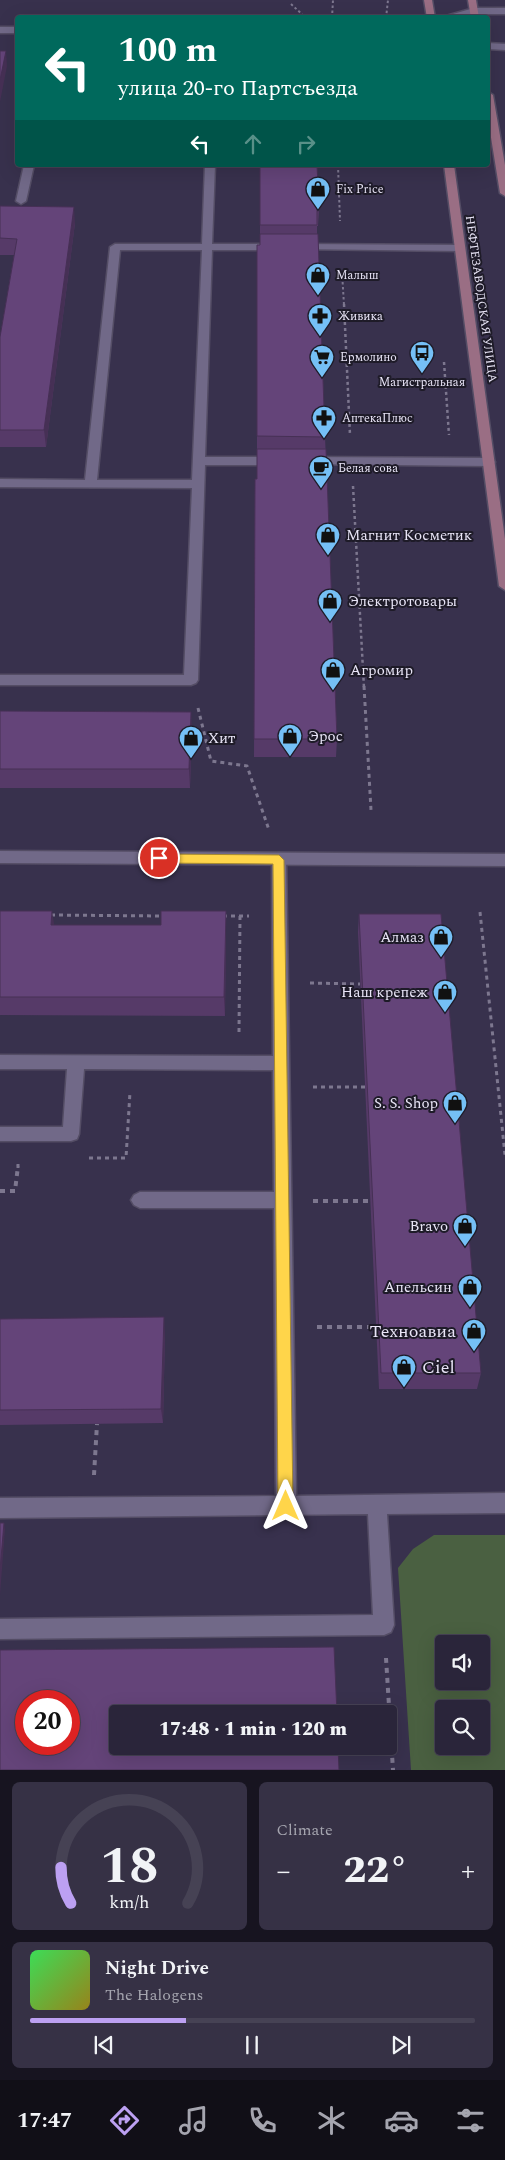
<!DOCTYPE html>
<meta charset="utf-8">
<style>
:root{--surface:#2a253a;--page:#363145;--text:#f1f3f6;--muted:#a5a5af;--line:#464254;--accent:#bca0f2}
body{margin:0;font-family:Spectral,serif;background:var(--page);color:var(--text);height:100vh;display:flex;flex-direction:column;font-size:19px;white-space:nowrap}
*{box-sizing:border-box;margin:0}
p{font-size:16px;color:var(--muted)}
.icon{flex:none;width:28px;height:28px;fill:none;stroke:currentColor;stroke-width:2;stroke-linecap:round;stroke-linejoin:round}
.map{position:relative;height:1770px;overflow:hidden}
.sheet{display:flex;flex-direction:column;gap:12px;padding:12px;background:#171420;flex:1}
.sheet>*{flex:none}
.guide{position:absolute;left:15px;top:15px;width:475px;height:152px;border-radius:5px;box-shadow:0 5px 20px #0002,0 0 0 1px var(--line);background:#00695c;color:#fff;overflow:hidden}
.buttons{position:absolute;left:435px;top:1635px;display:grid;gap:10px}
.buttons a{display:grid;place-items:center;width:55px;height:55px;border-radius:5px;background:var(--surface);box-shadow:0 5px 20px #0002,0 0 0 1px var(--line);font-size:25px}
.speed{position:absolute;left:15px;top:1690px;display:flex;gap:10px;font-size:25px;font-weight:700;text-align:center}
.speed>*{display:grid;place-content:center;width:65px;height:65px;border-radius:50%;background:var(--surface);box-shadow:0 5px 20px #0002,0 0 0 1px var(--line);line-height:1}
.speed .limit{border:8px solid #d22;background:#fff;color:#111}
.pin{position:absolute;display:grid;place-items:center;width:42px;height:42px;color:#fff;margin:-21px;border:2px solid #fff;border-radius:50%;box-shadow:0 1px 5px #0007}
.me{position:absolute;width:55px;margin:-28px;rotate:0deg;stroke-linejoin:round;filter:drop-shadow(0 0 4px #0008)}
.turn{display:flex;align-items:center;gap:18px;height:105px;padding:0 20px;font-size:22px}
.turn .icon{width:65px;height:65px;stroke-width:2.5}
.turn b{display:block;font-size:35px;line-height:42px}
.lanes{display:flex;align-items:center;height:48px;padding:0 20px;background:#0003;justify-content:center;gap:25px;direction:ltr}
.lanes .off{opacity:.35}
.big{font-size:38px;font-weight:800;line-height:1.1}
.sheet .card{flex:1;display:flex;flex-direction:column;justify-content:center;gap:8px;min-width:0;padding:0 18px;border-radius:8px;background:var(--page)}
.sheet .dial{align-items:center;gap:0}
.dial svg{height:130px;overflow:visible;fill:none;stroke:var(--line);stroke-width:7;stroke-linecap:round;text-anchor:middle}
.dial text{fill:var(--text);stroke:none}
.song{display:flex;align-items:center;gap:15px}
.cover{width:60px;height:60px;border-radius:8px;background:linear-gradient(135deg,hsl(130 70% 55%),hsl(50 70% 35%))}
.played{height:5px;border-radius:2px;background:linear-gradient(90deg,var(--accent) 35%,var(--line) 35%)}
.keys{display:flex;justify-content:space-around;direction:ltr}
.heat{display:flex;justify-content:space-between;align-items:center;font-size:28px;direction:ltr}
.sheet .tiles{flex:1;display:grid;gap:12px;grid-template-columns:1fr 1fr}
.card:last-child{grid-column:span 2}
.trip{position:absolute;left:109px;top:1705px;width:288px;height:50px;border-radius:5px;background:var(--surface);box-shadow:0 5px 20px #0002,0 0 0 1px var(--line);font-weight:800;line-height:50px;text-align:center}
.dock{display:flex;height:80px;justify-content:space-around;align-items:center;background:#110f17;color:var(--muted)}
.dock .icon{width:35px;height:35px}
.dock .on{color:var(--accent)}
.dock b{font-size:22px;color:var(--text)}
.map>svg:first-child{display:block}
.green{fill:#4a6041;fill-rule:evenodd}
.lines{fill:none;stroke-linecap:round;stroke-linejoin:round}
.lane-casing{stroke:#544d65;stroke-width:3}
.street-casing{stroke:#544d65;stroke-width:3}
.secondary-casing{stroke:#544d65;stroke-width:3}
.path-far3{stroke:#7d778f;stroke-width:2;stroke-dasharray:2.5 2.5;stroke-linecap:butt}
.path-far2{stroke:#7d778f;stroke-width:2.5;stroke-dasharray:3 3;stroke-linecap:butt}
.path-far1{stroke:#7d778f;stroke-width:3;stroke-dasharray:4 4;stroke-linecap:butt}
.path{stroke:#7d778f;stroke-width:4;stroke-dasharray:5 5;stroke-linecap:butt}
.lane{fill:#716988;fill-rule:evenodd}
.street{fill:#716988;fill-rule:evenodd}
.secondary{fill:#9a6e84;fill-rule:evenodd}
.wall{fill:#563a68}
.shaded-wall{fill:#463055}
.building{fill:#644479;stroke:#463055;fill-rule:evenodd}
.route{fill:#ffd54a;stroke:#a68a30}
.labels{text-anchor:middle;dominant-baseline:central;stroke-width:4;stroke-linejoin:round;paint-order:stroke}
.far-poi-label{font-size:12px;fill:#e9e5f7;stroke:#1e1b28;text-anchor:start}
.far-street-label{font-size:12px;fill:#e9e5f7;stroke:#1e1b28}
.poi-label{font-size:15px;fill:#e9e5f7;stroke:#1e1b28;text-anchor:start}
.near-poi-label{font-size:18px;fill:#e9e5f7;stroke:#1e1b28;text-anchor:end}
</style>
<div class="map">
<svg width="505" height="1770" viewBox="0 0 505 1770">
<rect width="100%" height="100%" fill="#38314d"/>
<path class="green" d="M434,1535H505V1770H411L398,1568L413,1549ZM444,1644H481V1681H444ZM444,1709H481V1746H444Z"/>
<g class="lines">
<defs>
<path id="lane" d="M24,165H34L26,201L21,204L16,201Z
M205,165H215L212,244H276L281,247L276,250H212L205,457H278L284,461L278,465H205L198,680L196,683L191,685H0V675H184L192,488L0,487V479L85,480L110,247L115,244H202ZM120,250H202L192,480H97Z
M299,244L460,245L465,248L460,251L295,249L294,247L295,245Z
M306,457L489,458L495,462L489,466L302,464L300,461Z
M279,853L284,855L286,859L296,1496L505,1493V1513L387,1514L394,1625L391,1632L384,1635L0,1639V1619L373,1615L368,1514L0,1518V1498L276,1496L274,1208H140L134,1205L131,1200L134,1195L140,1192H274L273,1070L84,1069L79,1134L77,1139L71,1141H0V1127H63L67,1069H0V1055L273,1056L272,859L274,855Z"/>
<path id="street" d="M474,8H505V14H474L457,18H439Z
M0,27H18V33H0Z
M488,43L505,44V50L488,49Z
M0,851L505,854V866L0,863Z"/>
<path id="secondary" d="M424,0H432L435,18H427Z
M468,0H476L479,18H471Z
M488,92L493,95L505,165V196L500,193L488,119Z
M444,165H454L505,539V590L499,586Z"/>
</defs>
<use href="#lane" class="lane-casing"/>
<use href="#street" class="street-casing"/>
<use href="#secondary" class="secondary-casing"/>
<path class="path-far3" d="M291,4L306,18
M332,18L333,0
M386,18L388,0
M338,165L340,221
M342,272L344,305"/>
<path class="path-far2" d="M344,304L350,435
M444,362L449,435
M353,486L364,688"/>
<path class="path-far1" d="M364,686L371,810
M198,708L211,761L247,766L269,830
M480,912L505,1155
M51,915L164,916
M223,916H249
M310,983L360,984
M239,1032L240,916
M313,1087H365
M89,1158H126L130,1092
M18,1168V1164"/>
<path class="path" d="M0,1191H15L18,1166
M313,1201H370
M317,1327H376
M94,1475L97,1424
M386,1658L393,1770"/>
<use href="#lane" class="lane"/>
<use href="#street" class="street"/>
<use href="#secondary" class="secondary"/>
</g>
<path class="wall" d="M260,165L319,209L318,226H317V234L337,739L336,757H254L255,479H257V245H260Z
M0,206L75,223L46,447H0V337L14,255H0Z
M0,711L192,731L190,788H0Z
M0,911L54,925H161L226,911L225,1016L0,1015Z
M359,914L481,1373L477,1389H379L358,932Z
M0,1319L165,1333L163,1423L0,1425Z"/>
<path class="shaded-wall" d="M6,51L7,66L0,102V80Z
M74,207L75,223L46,447L44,430Z
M191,712L192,731L190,788L189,769Z
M52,911L55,930L51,925Z
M226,911V930L225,1016L224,997Z
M164,1317L165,1333L163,1423L161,1409Z
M4,1523L5,1529L0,1595V1570Z"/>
<path class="building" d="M0,51H6L0,80Z
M260,165H317L319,209H317V225H260Z
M0,206L74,207L44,430H0V337L17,239L0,238Z
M260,234H318L325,437L257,436V245H260Z
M257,449H326L337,739H254L255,479H257Z
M0,711L191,712L189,769H0Z
M0,911H52L51,925H161V911H226L224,997H0Z
M359,914H441L481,1373H381Z
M164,1317L161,1409L0,1410V1319Z
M0,1523H4L0,1570Z
M334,1647L337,1714H118V1746H338L339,1770H0V1650ZM26,1701H69V1744H26Z"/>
<path class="route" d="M159,854L279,855L284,860L293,1506L291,1511L286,1513L280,1511L278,1506L273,864L159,863L154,858Z"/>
<defs>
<symbol id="shop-pin" viewBox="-11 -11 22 30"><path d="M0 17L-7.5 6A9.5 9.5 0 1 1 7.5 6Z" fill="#75c0f6" stroke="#1e1b28"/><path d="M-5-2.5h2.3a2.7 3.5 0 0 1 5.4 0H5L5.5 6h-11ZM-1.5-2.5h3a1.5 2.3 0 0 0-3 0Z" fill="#111"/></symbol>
<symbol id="pharmacy-pin" viewBox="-11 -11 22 30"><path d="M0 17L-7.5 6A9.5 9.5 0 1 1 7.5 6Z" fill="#75c0f6" stroke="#1e1b28"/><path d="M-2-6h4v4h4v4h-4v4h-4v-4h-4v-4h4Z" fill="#111"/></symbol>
<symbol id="bus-pin" viewBox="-11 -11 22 30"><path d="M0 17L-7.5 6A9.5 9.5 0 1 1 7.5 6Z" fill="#75c0f6" stroke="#1e1b28"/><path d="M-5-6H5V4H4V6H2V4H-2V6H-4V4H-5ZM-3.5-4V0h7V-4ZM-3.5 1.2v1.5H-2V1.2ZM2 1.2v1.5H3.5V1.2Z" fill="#111"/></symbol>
<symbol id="supermarket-pin" viewBox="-11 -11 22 30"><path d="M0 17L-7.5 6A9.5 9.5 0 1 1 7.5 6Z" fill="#75c0f6" stroke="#1e1b28"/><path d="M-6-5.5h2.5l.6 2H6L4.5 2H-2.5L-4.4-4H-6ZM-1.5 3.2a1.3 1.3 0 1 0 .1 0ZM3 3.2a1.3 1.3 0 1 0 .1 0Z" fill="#111"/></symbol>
<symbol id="cafe-pin" viewBox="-11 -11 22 30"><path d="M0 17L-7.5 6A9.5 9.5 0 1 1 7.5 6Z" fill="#75c0f6" stroke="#1e1b28"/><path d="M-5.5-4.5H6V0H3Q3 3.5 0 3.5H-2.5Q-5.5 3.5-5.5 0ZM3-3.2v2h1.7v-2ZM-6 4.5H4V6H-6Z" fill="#111"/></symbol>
</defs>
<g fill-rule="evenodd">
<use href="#shop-pin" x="304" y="175" width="28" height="38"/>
<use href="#shop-pin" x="304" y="261" width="28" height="38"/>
<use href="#pharmacy-pin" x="306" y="302" width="28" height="38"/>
<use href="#bus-pin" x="408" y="339" width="28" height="38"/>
<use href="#supermarket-pin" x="308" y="343" width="28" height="38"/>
<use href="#pharmacy-pin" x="310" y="404" width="28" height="38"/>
<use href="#cafe-pin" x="307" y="454" width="28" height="38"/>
<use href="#shop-pin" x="314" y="521" width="28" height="38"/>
<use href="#shop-pin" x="316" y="587" width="28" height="38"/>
<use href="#shop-pin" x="319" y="656" width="28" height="38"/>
<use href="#shop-pin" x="276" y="722" width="28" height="38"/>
<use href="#shop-pin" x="177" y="724" width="28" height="38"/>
<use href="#shop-pin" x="427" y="923" width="28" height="38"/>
<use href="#shop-pin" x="431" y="978" width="28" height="38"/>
<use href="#shop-pin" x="441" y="1089" width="28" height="38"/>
<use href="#shop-pin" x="451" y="1212" width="28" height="38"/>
<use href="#shop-pin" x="456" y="1273" width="28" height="38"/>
<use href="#shop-pin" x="460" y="1317" width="28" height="38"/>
<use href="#shop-pin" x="390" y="1353" width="28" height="38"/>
</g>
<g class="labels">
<g class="far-poi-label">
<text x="336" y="189">Fix Price</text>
<text x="336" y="275">Малыш</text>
<text x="338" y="316">Живика</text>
<text x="340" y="357">Ермолино</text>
<text x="422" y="382" text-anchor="middle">Магистральная</text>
<text x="342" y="418">АптекаПлюс</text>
<text x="338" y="468">Белая сова</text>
</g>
<g class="far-street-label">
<text transform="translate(481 299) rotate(82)">НЕФТЕЗАВОДСКАЯ УЛИЦА</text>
</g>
<g class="poi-label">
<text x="346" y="535">Магнит Косметик</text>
<text x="348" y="601">Электротовары</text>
<text x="350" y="670">Агромир</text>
<text x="308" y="736">Эрос</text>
<text x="208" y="738">Хит</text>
<text x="424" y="937" text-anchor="end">Алмаз</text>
<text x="428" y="992" text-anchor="end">Наш крепеж</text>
<text x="438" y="1103" text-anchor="end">S. S. Shop</text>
<text x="448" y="1226" text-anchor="end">Bravo</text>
<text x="452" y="1287" text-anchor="end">Апельсин</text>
</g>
<g class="near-poi-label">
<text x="456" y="1331">Техноавиа</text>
<text x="422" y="1367" text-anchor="start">Ciel</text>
</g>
</g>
</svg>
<div class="buttons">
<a><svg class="icon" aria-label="sound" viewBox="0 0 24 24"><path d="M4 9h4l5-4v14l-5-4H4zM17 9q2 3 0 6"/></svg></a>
<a><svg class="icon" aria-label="search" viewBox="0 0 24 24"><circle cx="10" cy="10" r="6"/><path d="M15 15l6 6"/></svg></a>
</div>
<div class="speed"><div class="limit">20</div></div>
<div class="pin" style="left:159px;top:858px;background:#d93025"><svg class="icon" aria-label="arrive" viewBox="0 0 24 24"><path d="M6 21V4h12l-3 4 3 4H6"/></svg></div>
<svg class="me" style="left:286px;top:1506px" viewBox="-20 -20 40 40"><path d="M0-17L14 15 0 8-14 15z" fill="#ffd54a" stroke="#fff" stroke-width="4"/></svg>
<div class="trip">17:48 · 1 min · 120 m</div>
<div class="guide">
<div class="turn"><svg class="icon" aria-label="left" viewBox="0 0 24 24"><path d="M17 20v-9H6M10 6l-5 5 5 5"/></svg><div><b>100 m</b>улица 20-го Партсъезда</div></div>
<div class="lanes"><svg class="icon" aria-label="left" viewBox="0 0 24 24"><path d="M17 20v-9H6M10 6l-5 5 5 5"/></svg><svg class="icon off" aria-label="ahead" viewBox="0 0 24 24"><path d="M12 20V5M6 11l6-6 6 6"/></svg><svg class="icon off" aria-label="right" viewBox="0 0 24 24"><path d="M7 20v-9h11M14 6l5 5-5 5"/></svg></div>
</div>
</div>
<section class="sheet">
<div class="tiles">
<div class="card dial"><svg viewBox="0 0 100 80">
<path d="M14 69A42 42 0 1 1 86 69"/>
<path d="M14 69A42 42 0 0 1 8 47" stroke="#bca0f2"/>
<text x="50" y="56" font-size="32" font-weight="700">18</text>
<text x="50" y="72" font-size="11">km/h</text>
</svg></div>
<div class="card"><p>Climate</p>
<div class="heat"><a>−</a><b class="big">22°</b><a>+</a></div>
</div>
<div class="card">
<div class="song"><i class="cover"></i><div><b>Night Drive</b><p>The Halogens</p></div></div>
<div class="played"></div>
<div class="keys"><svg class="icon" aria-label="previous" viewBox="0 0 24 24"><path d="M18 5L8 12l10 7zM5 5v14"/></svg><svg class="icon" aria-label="pause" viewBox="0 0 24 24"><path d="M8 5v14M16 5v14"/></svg><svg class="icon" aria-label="next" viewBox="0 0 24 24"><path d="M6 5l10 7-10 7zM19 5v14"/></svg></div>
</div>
</div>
</section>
<nav class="dock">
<b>17:47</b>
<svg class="icon on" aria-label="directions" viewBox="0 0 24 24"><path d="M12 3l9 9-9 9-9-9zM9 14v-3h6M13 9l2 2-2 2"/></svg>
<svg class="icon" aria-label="music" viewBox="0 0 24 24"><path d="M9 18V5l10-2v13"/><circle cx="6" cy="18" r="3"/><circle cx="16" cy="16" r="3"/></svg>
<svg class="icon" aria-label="phone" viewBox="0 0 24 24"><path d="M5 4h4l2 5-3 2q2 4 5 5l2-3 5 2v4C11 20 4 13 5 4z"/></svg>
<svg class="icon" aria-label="climate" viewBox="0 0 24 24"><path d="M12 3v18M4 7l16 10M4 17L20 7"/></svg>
<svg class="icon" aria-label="car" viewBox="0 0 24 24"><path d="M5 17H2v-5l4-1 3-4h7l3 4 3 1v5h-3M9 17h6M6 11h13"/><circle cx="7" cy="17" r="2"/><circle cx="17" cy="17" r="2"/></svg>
<svg class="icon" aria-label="filters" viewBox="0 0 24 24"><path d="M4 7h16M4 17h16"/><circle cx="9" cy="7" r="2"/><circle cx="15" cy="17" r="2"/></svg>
</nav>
